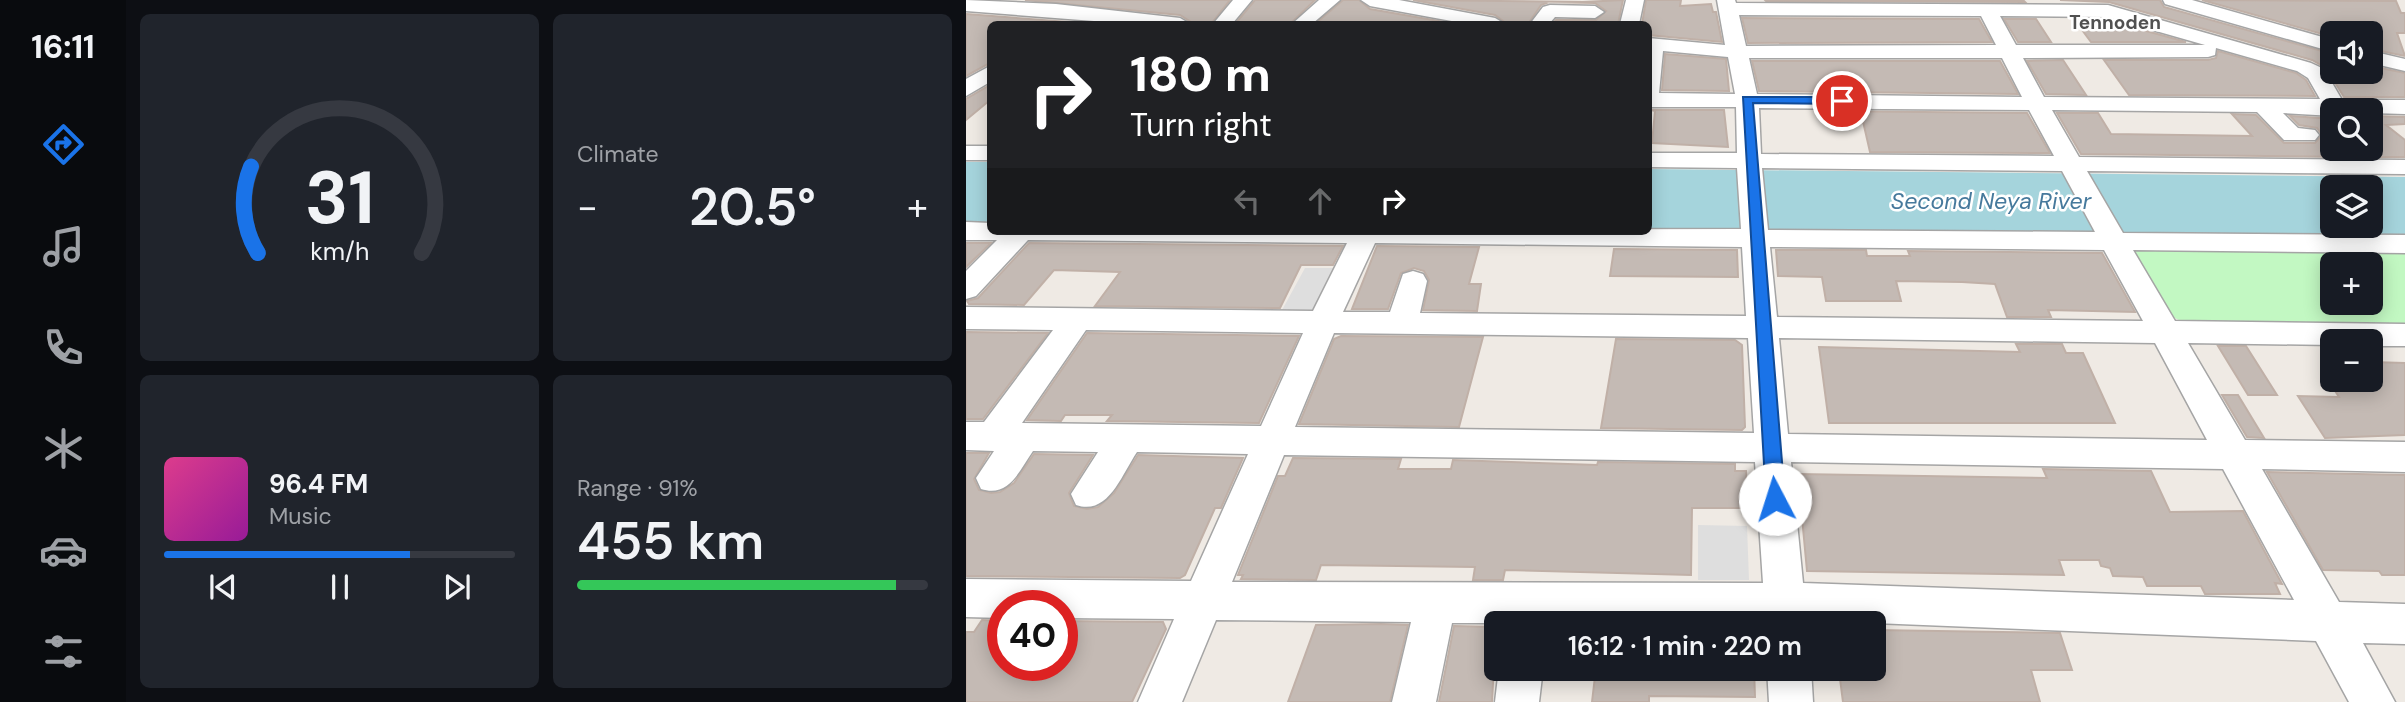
<!DOCTYPE html>
<meta charset="utf-8">
<style>
:root{--surface:#171b24;--page:#20242c;--text:#f1f3f6;--muted:#9ea1a6;--line:#363941;--accent:#1a73e8}
body{margin:0;font-family:"DM Sans",sans-serif;background:var(--page);color:var(--text);height:100vh;display:flex;flex-direction:column;font-size:26px;white-space:nowrap}
*{box-sizing:border-box;margin:0}
p{font-size:23px;color:var(--muted)}
.icon{flex:none;width:38px;height:38px;fill:none;stroke:currentColor;stroke-width:2;stroke-linecap:round;stroke-linejoin:round}
.map{position:relative;flex:1;overflow:hidden}
.sheet{display:flex;flex-direction:column;gap:14px;padding:14px;background:#0d0f14;width:840px}
.sheet>*{flex:none}
.top-card{position:absolute;left:21px;top:21px;width:665px;height:214px;border-radius:10px;box-shadow:0 4px 18px #0003;background:#202124;color:#fff;overflow:hidden}
.buttons{position:absolute;left:1354px;top:21px;display:grid;gap:14px}
.buttons a{display:grid;place-items:center;width:63px;height:63px;border-radius:10px;background:var(--surface);box-shadow:0 4px 18px #0003;font-size:35px}
.speed{position:absolute;left:21px;top:590px;display:flex;gap:14px;font-size:35px;font-weight:700;text-align:center}
.speed>*{display:grid;place-content:center;width:91px;height:91px;border-radius:50%;background:var(--surface);box-shadow:0 4px 18px #0003;line-height:1}
.speed .limit{border:10px solid #d22;background:#fff;color:#111}
.pin{position:absolute;display:grid;place-items:center;width:60px;height:60px;color:#fff;margin:-30px;border:4px solid #fff;border-radius:50%;box-shadow:0 2px 7px #0007}
.me{position:absolute;width:77px;margin:-38px;rotate:355deg;stroke-linejoin:round;filter:drop-shadow(0 0 5px #0008)}
.turn{display:flex;align-items:center;gap:24px;height:147px;padding:0 28px;font-size:32px}
.turn .icon{width:91px;height:91px;stroke-width:2.5}
.turn b{display:block;font-size:49px;line-height:60px}
.lanes{display:flex;align-items:center;height:66px;padding:0 28px;background:#0003;justify-content:center;gap:35px;direction:ltr}
.lanes .off{opacity:.35}
.big{font-size:52px;font-weight:600;line-height:1.1}
.sheet .tile{flex:1;display:flex;flex-direction:column;justify-content:center;gap:10px;min-width:0;padding:0 24px;border-radius:10px;background:var(--page)}
.sheet .dial{align-items:center;gap:0}
.dial svg{height:182px;overflow:visible;fill:none;stroke:var(--line);stroke-width:7;stroke-linecap:round;text-anchor:middle}
.dial text{fill:var(--text);stroke:none}
.song{display:flex;align-items:center;gap:21px}
.cover{width:84px;height:84px;border-radius:10px;background:linear-gradient(135deg,hsl(330 70% 55%),hsl(300 70% 35%))}
.played{height:7px;border-radius:4px;background:linear-gradient(90deg,var(--accent) 70%,var(--line) 70%)}
.keys{display:flex;justify-content:space-around;direction:ltr}
.heat{display:flex;justify-content:space-between;align-items:center;font-size:38px;direction:ltr}
.charge{height:10px;border-radius:5px;background:linear-gradient(90deg,#34c759 91%,var(--line) 0)}
.sheet .tiles{flex:1;display:grid;gap:14px;grid-template-columns:repeat(2,1fr)}
.trip{position:absolute;left:518px;top:611px;width:402px;height:70px;border-radius:10px;background:var(--surface);box-shadow:0 4px 18px #0003;font-weight:600;line-height:70px;text-align:center}
main{display:flex;flex:1;min-height:0}
.menu{display:flex;flex-direction:column;width:126px;justify-content:space-around;align-items:center;background:#090b0e;color:var(--muted)}
.menu .icon{width:49px;height:49px}
.menu .selected{color:var(--accent)}
.menu b{font-size:32px;color:var(--text)}
.map>svg:first-child{display:block}
.park{fill:#c2f8c2;fill-rule:evenodd}
.parking{fill:#dedede}
.water{fill:#a5d4dc;fill-rule:evenodd}
.building{fill:#c4bab4;stroke:#c0b0a7;stroke-width:2}
.lines{fill:none;stroke-linecap:round;stroke-linejoin:round}
.minor-casing{stroke:#a5a5a5;stroke-width:3}
.minor{fill:#fff;fill-rule:evenodd}
.route{fill:#1a73e8;stroke:#114b97;stroke-width:2}
.labels{text-anchor:middle;dominant-baseline:central;stroke-width:5;stroke-linejoin:round;paint-order:stroke}
.far-neighbourhood-label{font-size:19px;font-weight:bold;fill:#515151;stroke:#fff}
.water-label{font-size:23px;font-style:italic;fill:#46799c;stroke:#fff}
</style>
<main>
<nav class="menu">
<b>16:11</b>
<svg class="icon selected" aria-label="directions" viewBox="0 0 24 24"><path d="M12 3l9 9-9 9-9-9zM9 14v-3h6M13 9l2 2-2 2"/></svg>
<svg class="icon" aria-label="music" viewBox="0 0 24 24"><path d="M9 18V5l10-2v13"/><circle cx="6" cy="18" r="3"/><circle cx="16" cy="16" r="3"/></svg>
<svg class="icon" aria-label="phone" viewBox="0 0 24 24"><path d="M5 4h4l2 5-3 2q2 4 5 5l2-3 5 2v4C11 20 4 13 5 4z"/></svg>
<svg class="icon" aria-label="climate" viewBox="0 0 24 24"><path d="M12 3v18M4 7l16 10M4 17L20 7"/></svg>
<svg class="icon" aria-label="car" viewBox="0 0 24 24"><path d="M5 17H2v-5l4-1 3-4h7l3 4 3 1v5h-3M9 17h6M6 11h13"/><circle cx="7" cy="17" r="2"/><circle cx="17" cy="17" r="2"/></svg>
<svg class="icon" aria-label="filters" viewBox="0 0 24 24"><path d="M4 7h16M4 17h16"/><circle cx="9" cy="7" r="2"/><circle cx="15" cy="17" r="2"/></svg>
</nav>
<section class="sheet">
<div class="tiles">
<div class="tile dial"><svg viewBox="0 0 100 80">
<path d="M14 69A42 42 0 1 1 86 69"/>
<path d="M14 69A42 42 0 0 1 11 31" stroke="#1a73e8"/>
<text x="50" y="56" font-size="32" font-weight="700">31</text>
<text x="50" y="72" font-size="11">km/h</text>
</svg></div>
<div class="tile"><p>Climate</p>
<div class="heat"><a>−</a><b class="big">20.5°</b><a>+</a></div>
</div>
<div class="tile">
<div class="song"><i class="cover"></i><div><b>96.4 FM</b><p>Music</p></div></div>
<div class="played"></div>
<div class="keys"><svg class="icon" aria-label="previous" viewBox="0 0 24 24"><path d="M18 5L8 12l10 7zM5 5v14"/></svg><svg class="icon" aria-label="pause" viewBox="0 0 24 24"><path d="M8 5v14M16 5v14"/></svg><svg class="icon" aria-label="next" viewBox="0 0 24 24"><path d="M6 5l10 7-10 7zM19 5v14"/></svg></div>
</div>
<div class="tile"><p>Range · 91%</p><b class="big">455 km</b><div class="charge"></div></div>
</div>
</section>
<div class="map">
<svg width="1439" height="702" viewBox="0 0 1439 702">
<rect width="100%" height="100%" fill="#efeae4"/>
<path class="park" d="M1174,248L1439,252V326L1219,323L1205,316L1168,253ZM1367,264H1405V303H1367Z"/>
<path class="parking" d="M339,268H373L355,306L341,313L315,312Z
M732,525L781,526L783,580H732Z"/>
<path class="water" d="M0,162H24V223L0,222Z
M683,169L1439,177V238L683,230ZM1367,187H1405V226H1367Z"/>
<path class="building" d="M59,0H264L245,24L225,22L214,15Z
M289,0H349L324,24H269Z
M377,0H393L404,9L490,24H349Z
M447,0L617,2L657,0L652,24H586L590,20H630L640,11L629,3L583,2L575,5L562,24H541L529,15Z
M680,0H715L714,6L745,4L747,12H750L756,42L682,35V24H676Z
M799,0H1057L1059,2L800,1Z
M1094,0H1194L1198,7L1367,54V72H1405V66L1439,73V97H1378L1360,68L1346,60L1143,2Z
M1236,0L1430,1L1435,13H1439V33H1431L1439,56L1405,49V33H1367V37Z
M0,14L128,24H24V63L0,76Z
M776,18L1013,19L1026,42L782,43Z
M1038,19H1070L1085,42H1052Z
M1108,19L1141,20L1220,42H1125Z
M1252,51L1330,73L1340,80L1349,96L1163,95L1138,60H1242L1250,58Z
M699,54L760,59L763,91L696,90Z
M1097,60L1120,95L1080,94L1061,61Z
M786,61H1034L1052,94L793,91Z
M24,85V100L0,120V99Z
M685,110H758L762,147L686,143L689,111Z
M855,111L1061,113L1084,153L904,152L896,117L856,116Z
M1091,113H1132L1145,134L1286,136L1266,114L1290,115L1318,143H1349L1356,135L1351,128L1333,125L1324,116L1367,119V149H1380L1389,157L1115,154Z
M1405,116L1439,117V124L1420,125L1439,140V157H1405Z
M0,243H25L0,267Z
M63,243L377,246L367,265H335L314,308L129,306L154,272L88,270L58,305L3,304L1,301L12,298Z
M411,246L513,247L503,284H515L511,311L457,310L463,280L458,271L448,268L435,273L422,309H386Z
M648,249L771,250L772,277L644,276Z
M810,250H900L901,256H944L942,251L1136,253L1169,312L1082,310L1085,317H1041L1029,284L996,282L930,281L935,301H860L856,277L812,276Z
M0,332L82,333L17,419H0Z
M121,333L333,336L293,423L141,421L146,415H99L95,421L61,420Z
M375,336L517,337L493,427L333,424L368,339Z
M650,339L769,340L776,345L779,427L776,430L635,428Z
M1050,344H1096L1100,353H1117L1149,423H863L853,347L1054,352Z
M1252,346H1280L1311,395H1282Z
M1405,362L1439,363V435L1359,438L1332,396L1373,397L1362,380H1405Z
M1256,395H1272L1298,438L1281,437Z
M0,453H23L8,479L13,490L25,493L34,492L48,483L68,454L127,455L103,493L108,506L121,509L132,507L148,493L172,455L277,458L255,508H249L219,575L214,578L0,576Z
M327,458L435,459L432,469H485L487,460L631,465L632,462L769,464V471H780L782,508H726L725,575L539,570L537,580H507L509,567L355,565L350,580L275,579L277,575H272L312,476H319Z
M1077,469L1185,471L1204,512L1277,511L1316,584L1309,583L1314,594H1239L1235,586H1181L1177,577L1147,576L1144,568L1135,566L1133,560H1093L1098,575L841,571L832,474L1081,478Z
M1301,472L1439,475V575H1416L1413,571L1357,570Z
M16,620L37,621L34,665L37,667L96,665V621L197,622L200,629L166,702H0V632H8Z
M415,624L442,625L424,702H322L350,625Z
M488,626L530,627L526,702H473Z
M908,630L1094,633L1106,670H1065L1074,702H877L873,671H908Z
M630,668H788L789,697L683,696V702H626Z"/>
<g class="lines">
<defs>
<path id="minor" d="M0,0L90,4L214,18L224,24H167L0,11Z
M267,0H286L266,24H247Z
M353,0H374L346,24H326Z
M395,0H433L529,18L539,24H502L404,6Z
M660,0H678L673,24H654Z
M751,0H769L770,3L1142,5L1345,63L1358,69L1376,100H1439V114L1405,113V110H1367V116L1317,113L1332,128L1349,130L1353,135L1349,140H1318L1291,112L1086,110L1113,157L1439,160V174L1121,171L1157,233L1439,235V253L1167,250L1209,321L1439,324V346H1405V341H1367V345L1222,343L1279,440L1439,442V472L1296,469L1373,602L1439,604V644L1397,643L1429,702H1383L1350,641L908,623H486L470,702H426L445,622L250,620L216,702H172L208,619L96,618V606H37V618L0,617V579L225,581L282,454L171,452C155,476 142,516 110,505L105,494L132,452L67,451C53,471 43,498 15,489L10,478L28,451L0,450V422H18L87,330L0,329V307L347,311L381,243L62,240L10,296L0,299V271L31,240H0V222L24,223V231L775,229L771,168L682,167V153H771L770,107H682V38L759,45ZM773,15L1015,16L1030,45L780,46ZM1034,16L1141,17L1239,45H1050ZM1250,48L1331,71L1342,78L1354,99L1078,97L1057,58L1242,57L1249,55ZM697,51L762,57L769,94L693,93ZM783,58H1036L1056,97L791,94ZM793,108L1063,110L1088,156L795,154ZM796,168L1096,171L1129,232L802,230ZM409,243L776,247L780,316L454,313L461,281L457,274L447,271L437,274L424,312H377ZM804,247L1138,250L1177,321L811,317ZM120,330L337,333L295,426L56,423ZM368,333L782,338L788,433L329,427ZM813,338L1189,343L1241,440L822,434ZM318,455L789,462L797,583L266,582ZM825,462L1257,469L1328,600L837,583Z
M1197,0H1226L1367,40V52L1199,4Z
M584,5L629,6L638,12L629,18L589,17L583,24H564L577,7Z
M1405,51L1439,59V71L1405,63Z
M24,66V82L0,96V79Z
M0,146H24V160H0Z
M533,668H577L573,702H529Z
M801,668H845L847,702H803Z"/>
</defs>
<use href="#minor" class="minor-casing"/>
<use href="#minor" class="minor"/>
</g>
<path class="route" d="M777,97H876L881,101L876,104L787,103L819,499L816,504H803L800,499Z"/>
<g class="labels">
<g class="far-neighbourhood-label">
<text x="1149" y="22">Tennoden</text>
</g>
<g class="water-label">
<text x="1025" y="201">Second Neya River</text>
</g>
</g>
</svg>
<div class="buttons">
<a><svg class="icon" aria-label="sound" viewBox="0 0 24 24"><path d="M4 9h4l5-4v14l-5-4H4zM17 9q2 3 0 6"/></svg></a>
<a><svg class="icon" aria-label="search" viewBox="0 0 24 24"><circle cx="10" cy="10" r="6"/><path d="M15 15l6 6"/></svg></a>
<a><svg class="icon" aria-label="layers" viewBox="0 0 24 24"><path d="M12 4l9 5-9 5-9-5zM3 14l9 5 9-5"/></svg></a>
<a>+</a>
<a>−</a>
</div>
<div class="speed"><div class="limit">40</div></div>
<div class="pin" style="left:876px;top:101px;background:#d93025"><svg class="icon" aria-label="arrive" viewBox="0 0 24 24"><path d="M6 21V4h12l-3 4 3 4H6"/></svg></div>
<svg class="me" style="left:809px;top:499px" viewBox="-20 -20 40 40"><circle r="19" fill="#fff"/><path d="M0-13L10 11 0 6-10 11z" fill="#1a73e8"/></svg>
<div class="trip">16:12 · 1 min · 220 m</div>
<div class="top-card">
<div class="turn"><svg class="icon" aria-label="right" viewBox="0 0 24 24"><path d="M7 20v-9h11M14 6l5 5-5 5"/></svg><div><b>180 m</b>Turn right</div></div>
<div class="lanes"><svg class="icon off" aria-label="left" viewBox="0 0 24 24"><path d="M17 20v-9H6M10 6l-5 5 5 5"/></svg><svg class="icon off" aria-label="ahead" viewBox="0 0 24 24"><path d="M12 20V5M6 11l6-6 6 6"/></svg><svg class="icon" aria-label="right" viewBox="0 0 24 24"><path d="M7 20v-9h11M14 6l5 5-5 5"/></svg></div>
</div>
</div>
</main>
